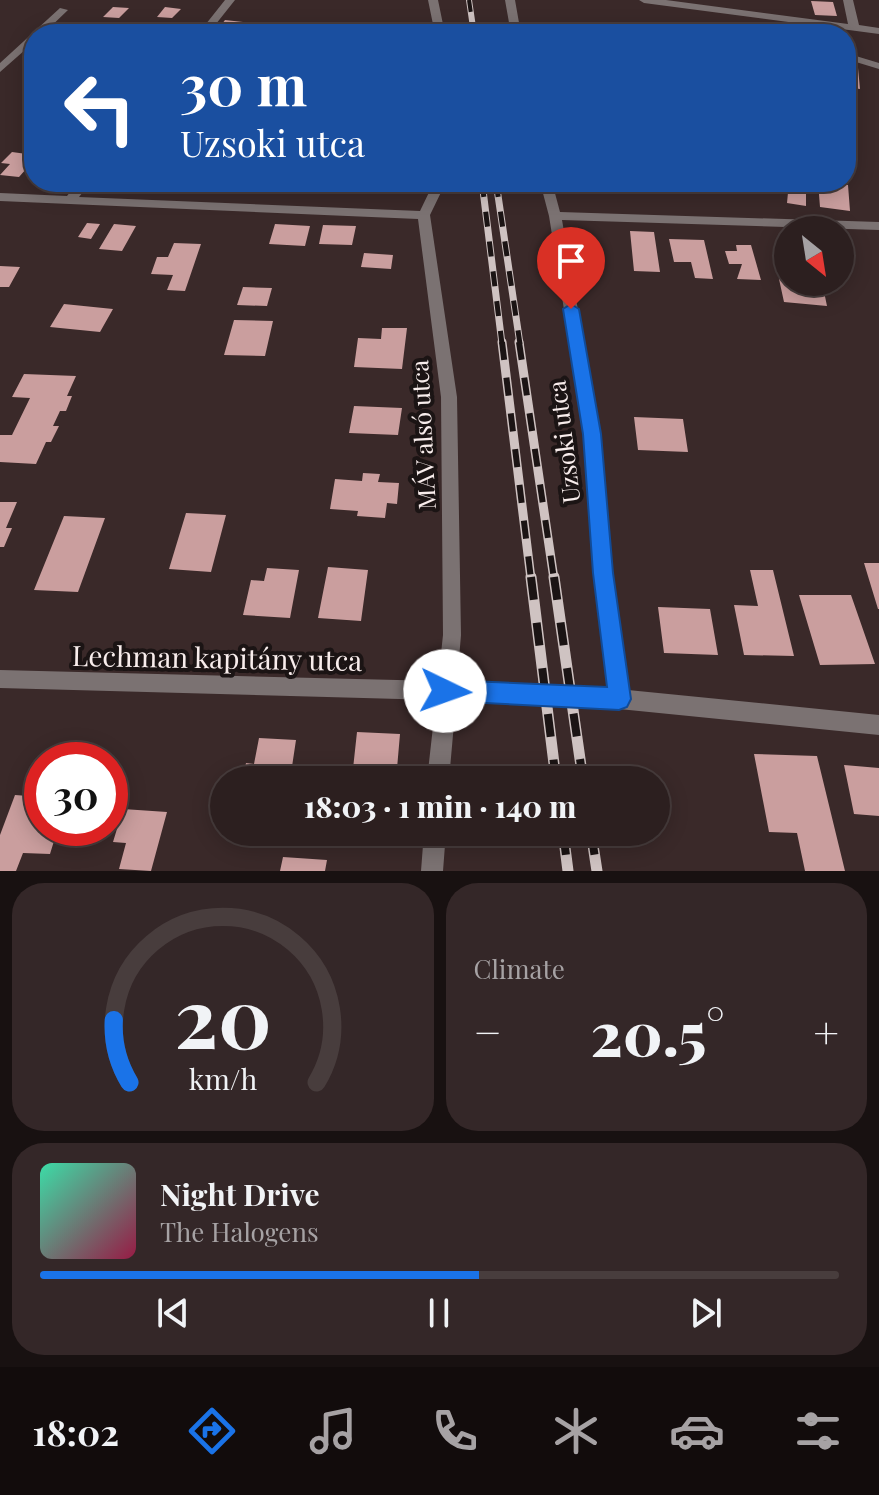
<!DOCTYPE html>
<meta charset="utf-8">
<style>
:root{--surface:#2c1f1f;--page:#342728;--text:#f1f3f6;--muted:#a6a2a4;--line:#483d3d;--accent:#1a73e8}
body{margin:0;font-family:"Playfair Display",serif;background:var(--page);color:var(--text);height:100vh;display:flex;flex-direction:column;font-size:30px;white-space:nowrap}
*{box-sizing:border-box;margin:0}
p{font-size:26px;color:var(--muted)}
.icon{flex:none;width:44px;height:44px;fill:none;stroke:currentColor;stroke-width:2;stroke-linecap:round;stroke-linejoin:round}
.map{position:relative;height:871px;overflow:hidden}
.side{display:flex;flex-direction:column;gap:12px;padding:12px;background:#181111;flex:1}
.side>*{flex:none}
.guide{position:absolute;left:24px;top:24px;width:832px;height:168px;border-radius:32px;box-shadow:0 4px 20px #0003,0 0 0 2px var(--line);background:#1a4fa0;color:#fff;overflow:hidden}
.needle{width:52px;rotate:150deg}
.tools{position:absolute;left:774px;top:216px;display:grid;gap:16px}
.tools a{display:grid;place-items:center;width:80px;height:80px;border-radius:50%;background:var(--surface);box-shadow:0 4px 20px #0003,0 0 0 2px var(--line);font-size:40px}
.speed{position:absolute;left:24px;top:742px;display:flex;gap:16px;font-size:40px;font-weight:700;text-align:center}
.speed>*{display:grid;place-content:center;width:104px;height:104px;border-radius:50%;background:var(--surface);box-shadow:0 4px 20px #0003,0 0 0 2px var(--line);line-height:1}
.speed .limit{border:12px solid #d22;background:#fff;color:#111}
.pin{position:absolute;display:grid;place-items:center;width:68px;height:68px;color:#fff;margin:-82px -34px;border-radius:50% 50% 50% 0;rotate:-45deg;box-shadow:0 0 8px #0007}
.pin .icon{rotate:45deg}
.me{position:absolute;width:88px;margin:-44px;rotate:93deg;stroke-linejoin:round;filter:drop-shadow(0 0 6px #0008)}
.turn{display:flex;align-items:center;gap:28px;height:168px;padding:0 24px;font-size:36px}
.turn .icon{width:104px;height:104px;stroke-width:2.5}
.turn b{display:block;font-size:56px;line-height:68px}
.big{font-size:60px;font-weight:800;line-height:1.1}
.side .tile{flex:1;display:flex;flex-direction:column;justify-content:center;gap:12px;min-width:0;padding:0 28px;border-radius:32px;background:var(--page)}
.side .dial{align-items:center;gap:0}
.dial svg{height:208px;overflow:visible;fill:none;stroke:var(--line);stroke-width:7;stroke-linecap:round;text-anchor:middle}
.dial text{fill:var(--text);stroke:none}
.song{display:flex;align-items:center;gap:24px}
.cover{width:96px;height:96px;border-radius:12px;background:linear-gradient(135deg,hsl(160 70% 55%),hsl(340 70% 35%))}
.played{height:8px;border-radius:4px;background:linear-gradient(90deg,var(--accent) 55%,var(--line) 55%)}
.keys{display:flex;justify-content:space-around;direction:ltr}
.heat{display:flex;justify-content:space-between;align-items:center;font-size:44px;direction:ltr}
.side .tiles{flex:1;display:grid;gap:12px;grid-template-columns:1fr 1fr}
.tile:last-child{grid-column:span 2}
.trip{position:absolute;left:210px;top:766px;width:460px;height:80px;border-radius:40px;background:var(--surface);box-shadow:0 4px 20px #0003,0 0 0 2px var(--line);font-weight:800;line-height:80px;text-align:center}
.dock{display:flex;height:128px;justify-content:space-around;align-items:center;background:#120c0c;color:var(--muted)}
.dock .icon{width:56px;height:56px}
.dock .active{color:var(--accent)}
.dock b{font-size:36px;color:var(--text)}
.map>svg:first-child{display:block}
.building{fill:#ca9e9e}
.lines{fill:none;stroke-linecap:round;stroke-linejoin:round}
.minor{fill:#7b7272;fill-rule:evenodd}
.rail-far3-casing{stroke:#cfc3c2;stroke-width:6}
.rail-far2-casing{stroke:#cfc3c2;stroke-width:7}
.rail-far1-casing{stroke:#cfc3c2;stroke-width:9}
.rail-casing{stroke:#cfc3c2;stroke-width:11}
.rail-far3{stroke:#1b1414;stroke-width:4;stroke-dasharray:12;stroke-linecap:butt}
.rail-far2{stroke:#1b1414;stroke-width:5;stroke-dasharray:15;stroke-linecap:butt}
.rail-far1{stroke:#1b1414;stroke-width:6;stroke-dasharray:18;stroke-linecap:butt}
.rail{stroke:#1b1414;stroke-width:8;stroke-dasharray:23;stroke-linecap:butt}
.route{fill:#1a73e8;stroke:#114b97;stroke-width:2}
.labels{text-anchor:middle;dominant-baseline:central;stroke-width:8;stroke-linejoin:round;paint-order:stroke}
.street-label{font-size:24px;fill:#f8edec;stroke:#1b1414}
.near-street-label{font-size:28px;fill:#f8edec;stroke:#1b1414}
</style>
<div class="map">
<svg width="879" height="871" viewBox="0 0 879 871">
<rect width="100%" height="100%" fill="#3a2929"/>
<path class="building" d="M811,1L833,2L837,16L815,15Z
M113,7L129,8L119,18L103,17Z
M165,7L181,9L172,18L157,17Z
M225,20L243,22L237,30L219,28Z
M167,23L191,28L184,34L156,33Z
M704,27L731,30L730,34H703Z
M846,67L858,68L860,89L846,87Z
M12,152L34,155V160L19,177L0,175L10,164L1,163Z
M383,182H410L407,189L381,186Z
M789,182H806V206L787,203Z
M818,182L848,185L850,211L820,207Z
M87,223L100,224L91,239L78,237Z
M114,224L136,226L122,251L99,249Z
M275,224L310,226L305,246L269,244Z
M323,225L356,226L352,245L319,244Z
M630,231L654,232L660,272L634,271Z
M669,239L704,240L713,279L695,278L691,262H674Z
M174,243L201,244L185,291L167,290L173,275L151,274L157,257H168Z
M736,245H751L761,280L737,279L742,264H729L725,251H737Z
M364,253L393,255L391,269L361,267Z
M0,266L20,267L9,287H0Z
M779,279H788V282H822L827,306L784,302Z
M243,287L272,288L267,306L237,305Z
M64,304L113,309L100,332L50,327Z
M234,320L273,321L265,356L224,355Z
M382,328H407L402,369L354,367L358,338L381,339Z
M24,374L76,376L67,396H72L66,411H60L53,426H59L51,442H46L36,464L0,462V435H12L30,398L12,397Z
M354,406L402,408L398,435L349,433Z
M634,417L683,419L688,452L638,450Z
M363,473L380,474L378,482L399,483L397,504L387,503L385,518L357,516L358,511L330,509L335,479L362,481Z
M0,502H17L6,528H12L4,547H0Z
M186,513L226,515L211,572L169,569Z
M64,516L105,518L78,592L34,590Z
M864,563H879V609H878Z
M328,567L368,570L361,621L318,618Z
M267,568L299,570L290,618L243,615L251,580L264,581Z
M750,570H773L794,656L744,655L734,605L758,606Z
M799,595H851L875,664L820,665Z
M658,607L710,609L718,655L664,653Z
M357,732L400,734L396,780L352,778Z
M259,738L296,740L290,780H242L246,763L254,764Z
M754,754L817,756L845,871H805L797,833L769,832Z
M844,765L879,768V816L854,814Z
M15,795L42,797V828H58L50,854L23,853L16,871H0V835Z
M123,809L167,812L151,871L119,869L126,843L113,842Z
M283,857L327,860L325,871H280Z"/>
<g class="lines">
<path class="minor" d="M225,0H235L208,34H198Z
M428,0H438L445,34H435Z
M505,0H515L521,34H511Z
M639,0H666L848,24L843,0H853L859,25L879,28V34L644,3Z
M60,8L68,10L43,34H34V42L0,72V63Z
M846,53L879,63V69L846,59Z
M78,182H91L79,197L420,211L434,182H446L430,215L457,397L461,635L457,682L608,689L594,573L584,434L549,216L540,182H552L560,212L879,222V230L562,220L600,434L612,573L628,690L879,715V735L619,709L456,701L449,780H427L436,700L0,688V670L438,681L443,635L441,397L418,219L0,201V193L67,196Z
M424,832H446L443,871H421Z"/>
<defs>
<path id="rail-far3" d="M469,0L474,34"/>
<path id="rail-far2" d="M482,182L502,344
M496,182L520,344"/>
<path id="rail-far1" d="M502,342L531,579
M519,342L554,579"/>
<path id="rail" d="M531,577L556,780
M554,577L583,780
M563,832L568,871
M591,832L597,871"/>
</defs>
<use href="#rail-far3" class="rail-far3-casing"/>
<use href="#rail-far2" class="rail-far2-casing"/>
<use href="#rail-far1" class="rail-far1-casing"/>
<use href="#rail" class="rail-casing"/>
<use href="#rail-far3" class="rail-far3"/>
<use href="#rail-far2" class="rail-far2"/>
<use href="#rail-far1" class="rail-far1"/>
<use href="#rail" class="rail"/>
</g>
<path class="route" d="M571,304L579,309L601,434L613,573L631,699L627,707L619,710L445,701L437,698L434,691L437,683L445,680L607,687L593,573L583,434L563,309Z"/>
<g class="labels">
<g class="street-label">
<text transform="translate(422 435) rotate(-93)">MÁV alsó utca</text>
<text transform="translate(563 442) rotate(-97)">Uzsoki utca</text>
</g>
<g class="near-street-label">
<text transform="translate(217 657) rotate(1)">Lechman kapitány utca</text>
</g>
</g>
</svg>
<div class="tools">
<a><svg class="needle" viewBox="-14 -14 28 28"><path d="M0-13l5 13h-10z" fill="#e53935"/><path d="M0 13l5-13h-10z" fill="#a6a2a4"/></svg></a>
</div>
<div class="speed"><div class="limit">30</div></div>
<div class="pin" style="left:571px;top:309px;background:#d93025"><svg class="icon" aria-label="arrive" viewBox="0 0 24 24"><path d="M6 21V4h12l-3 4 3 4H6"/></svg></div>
<svg class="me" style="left:445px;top:691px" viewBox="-20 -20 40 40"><circle r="19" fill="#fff"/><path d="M0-13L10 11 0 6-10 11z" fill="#1a73e8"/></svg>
<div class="trip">18:03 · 1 min · 140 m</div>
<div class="guide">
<div class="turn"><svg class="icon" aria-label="left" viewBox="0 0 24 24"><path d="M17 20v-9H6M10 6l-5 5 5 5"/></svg><div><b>30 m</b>Uzsoki utca</div></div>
</div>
</div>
<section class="side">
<div class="tiles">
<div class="tile dial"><svg viewBox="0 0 100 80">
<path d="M14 69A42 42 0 1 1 86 69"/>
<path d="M14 69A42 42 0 0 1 8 45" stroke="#1a73e8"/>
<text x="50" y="56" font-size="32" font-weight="700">20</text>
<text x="50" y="72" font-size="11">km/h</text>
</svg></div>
<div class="tile"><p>Climate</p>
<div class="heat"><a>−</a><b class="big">20.5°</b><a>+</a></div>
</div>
<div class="tile">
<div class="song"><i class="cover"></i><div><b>Night Drive</b><p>The Halogens</p></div></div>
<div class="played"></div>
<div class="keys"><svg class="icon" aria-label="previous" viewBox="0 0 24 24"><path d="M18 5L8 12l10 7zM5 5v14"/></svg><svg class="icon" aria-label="pause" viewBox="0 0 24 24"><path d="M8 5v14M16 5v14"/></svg><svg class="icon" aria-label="next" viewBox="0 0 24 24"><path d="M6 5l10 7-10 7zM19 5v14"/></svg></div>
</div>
</div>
</section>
<nav class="dock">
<b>18:02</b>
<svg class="icon active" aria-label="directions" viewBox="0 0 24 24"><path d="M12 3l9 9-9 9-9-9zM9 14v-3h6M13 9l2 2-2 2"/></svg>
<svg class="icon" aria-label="music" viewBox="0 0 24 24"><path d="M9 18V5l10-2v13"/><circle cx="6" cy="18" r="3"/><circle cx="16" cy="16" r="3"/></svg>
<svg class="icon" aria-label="phone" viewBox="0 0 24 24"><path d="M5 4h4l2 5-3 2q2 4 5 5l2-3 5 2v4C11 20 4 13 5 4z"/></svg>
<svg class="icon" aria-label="climate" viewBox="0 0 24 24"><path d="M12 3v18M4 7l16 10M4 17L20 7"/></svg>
<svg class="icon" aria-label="car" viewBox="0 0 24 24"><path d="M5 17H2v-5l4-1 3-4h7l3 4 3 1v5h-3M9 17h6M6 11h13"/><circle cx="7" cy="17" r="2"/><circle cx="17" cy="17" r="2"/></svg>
<svg class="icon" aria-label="filters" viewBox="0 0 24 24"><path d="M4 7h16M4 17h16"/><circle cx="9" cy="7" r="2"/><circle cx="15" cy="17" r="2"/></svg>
</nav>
